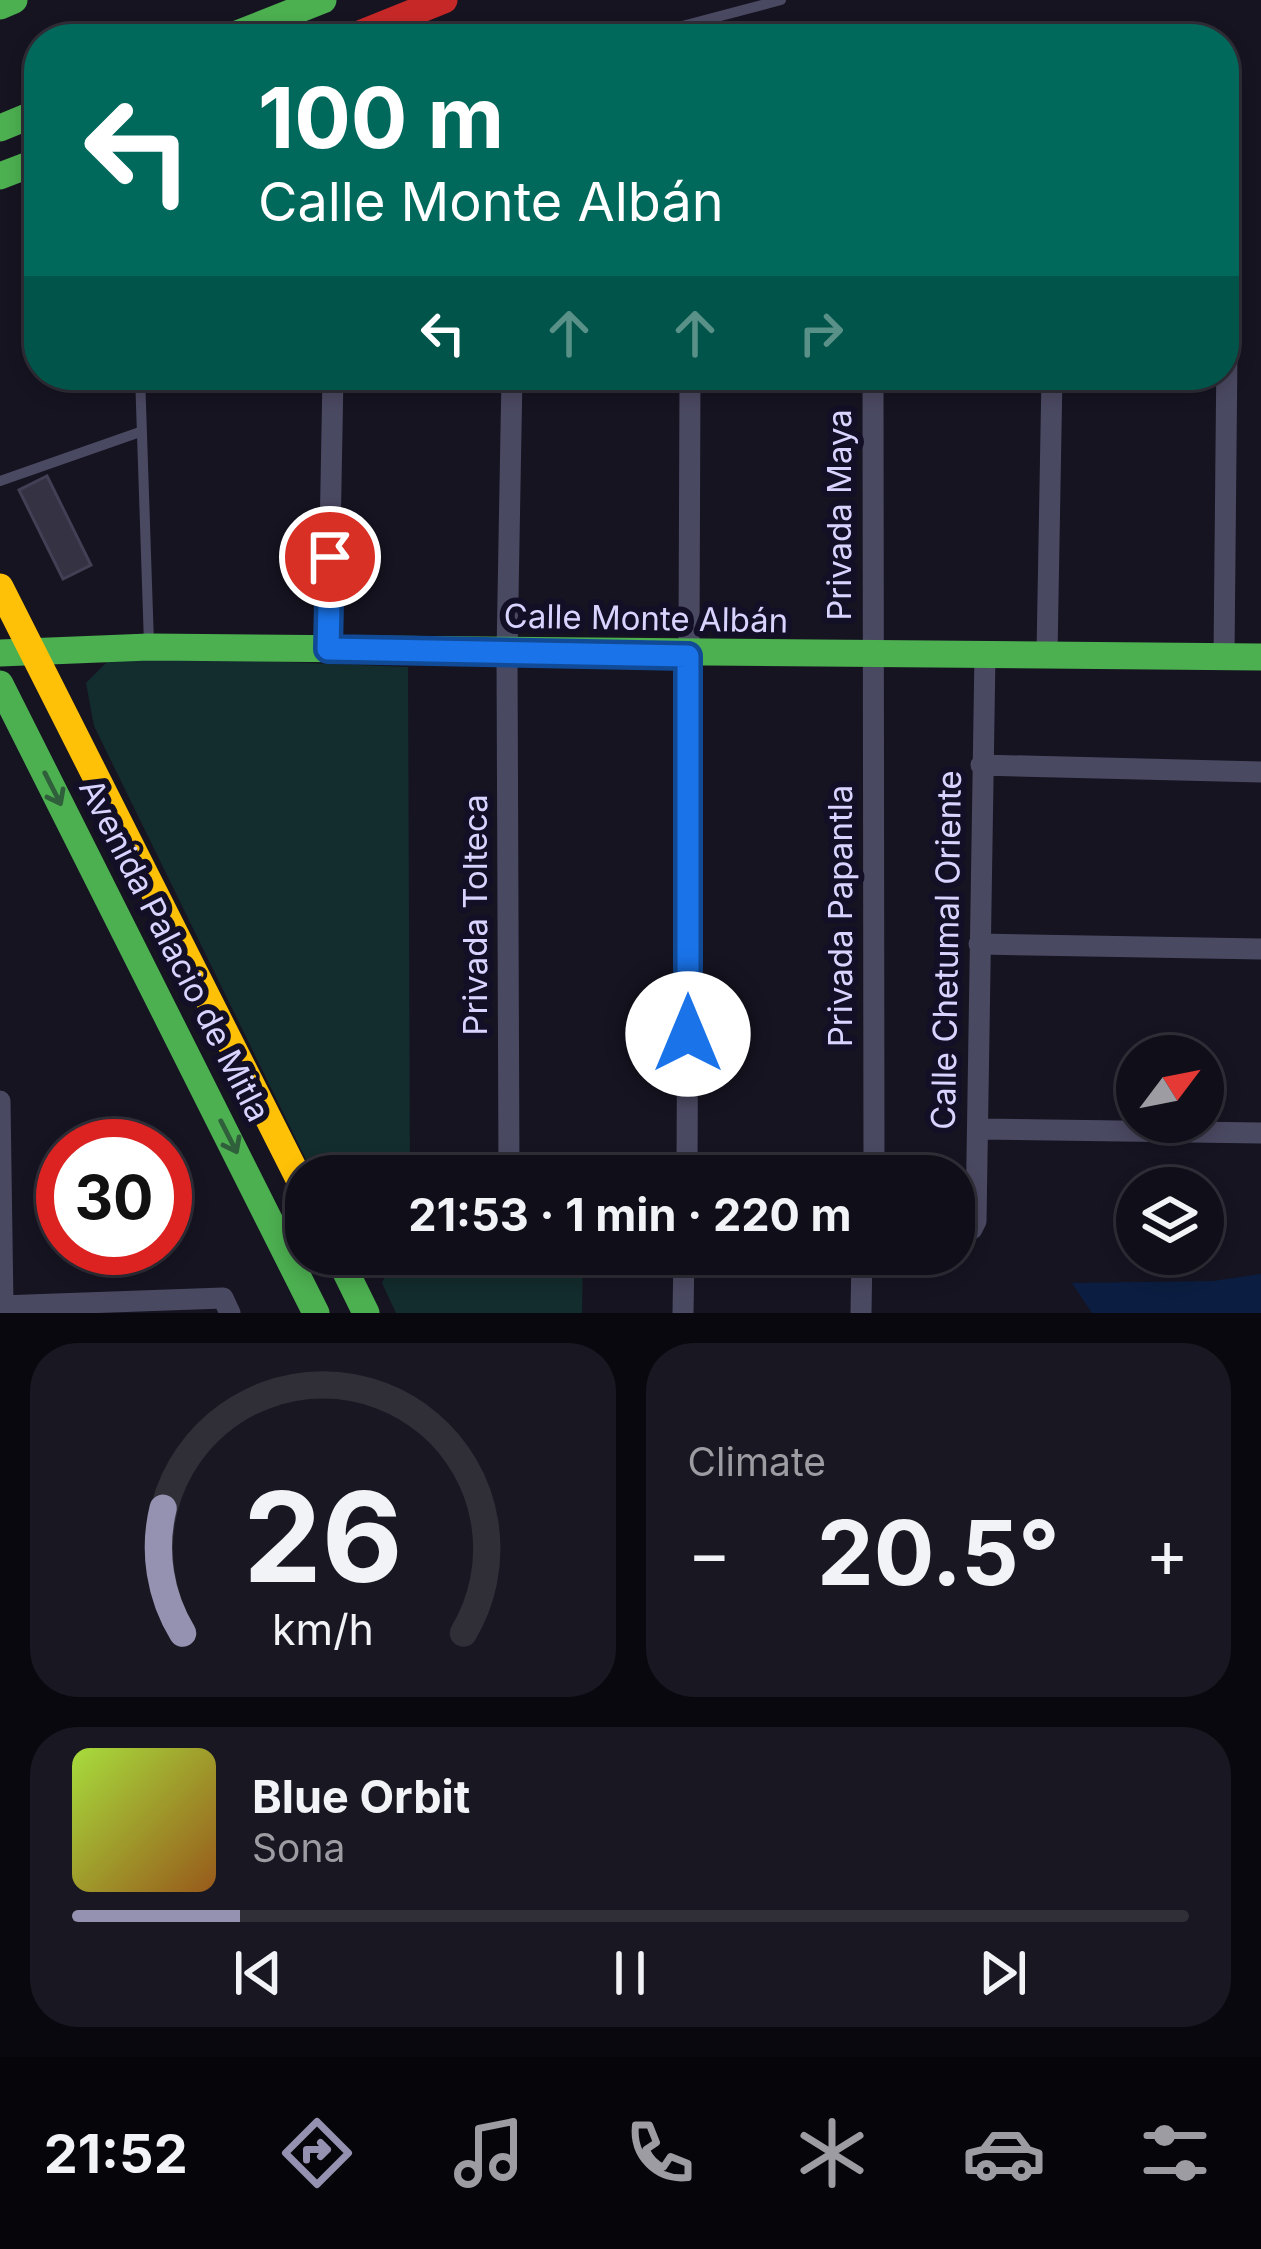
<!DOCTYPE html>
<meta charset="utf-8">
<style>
:root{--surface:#100f19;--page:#191822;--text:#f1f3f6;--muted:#9c9ca2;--line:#302f38;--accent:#9591b1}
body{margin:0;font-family:Inter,sans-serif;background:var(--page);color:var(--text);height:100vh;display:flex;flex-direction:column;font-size:45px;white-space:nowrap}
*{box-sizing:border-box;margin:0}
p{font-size:39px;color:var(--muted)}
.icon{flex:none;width:66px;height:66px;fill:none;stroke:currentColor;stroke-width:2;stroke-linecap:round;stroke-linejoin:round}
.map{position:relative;height:1313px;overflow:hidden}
.side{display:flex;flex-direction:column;gap:30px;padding:30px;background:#09080e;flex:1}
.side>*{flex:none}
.top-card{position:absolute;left:24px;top:24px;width:1215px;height:366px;border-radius:48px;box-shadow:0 6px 18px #0003,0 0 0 3px var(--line);background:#00695c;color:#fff;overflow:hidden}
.needle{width:78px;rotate:58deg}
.fabs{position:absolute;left:1116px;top:1035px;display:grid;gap:24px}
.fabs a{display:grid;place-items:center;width:108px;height:108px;border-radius:50%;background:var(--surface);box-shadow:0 6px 18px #0003,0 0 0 3px var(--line);font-size:60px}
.speed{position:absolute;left:36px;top:1119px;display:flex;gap:24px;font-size:60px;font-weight:700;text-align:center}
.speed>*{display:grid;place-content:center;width:156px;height:156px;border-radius:50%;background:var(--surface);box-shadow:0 6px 18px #0003,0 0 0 3px var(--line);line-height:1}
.speed .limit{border:18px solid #d22;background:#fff;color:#111}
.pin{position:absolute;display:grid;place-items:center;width:102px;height:102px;color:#fff;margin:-51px;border:6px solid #fff;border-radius:50%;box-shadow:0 3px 12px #0007}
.me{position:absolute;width:132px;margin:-66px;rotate:0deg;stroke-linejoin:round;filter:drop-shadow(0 0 9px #0008)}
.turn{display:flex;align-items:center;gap:42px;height:252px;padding:0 36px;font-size:54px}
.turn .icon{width:156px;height:156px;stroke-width:2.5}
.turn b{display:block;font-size:84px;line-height:102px}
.lanes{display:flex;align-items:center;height:114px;padding:0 36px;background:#0003;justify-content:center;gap:60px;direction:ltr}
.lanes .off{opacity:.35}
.big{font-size:90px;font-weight:700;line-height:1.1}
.side .widget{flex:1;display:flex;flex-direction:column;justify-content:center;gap:18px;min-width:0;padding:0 42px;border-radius:48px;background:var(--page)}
.side .dial{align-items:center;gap:0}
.dial svg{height:312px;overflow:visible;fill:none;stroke:var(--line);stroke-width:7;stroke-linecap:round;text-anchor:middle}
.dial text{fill:var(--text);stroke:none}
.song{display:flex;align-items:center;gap:36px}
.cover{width:144px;height:144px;border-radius:18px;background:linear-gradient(135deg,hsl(80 70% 55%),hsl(30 70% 35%))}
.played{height:12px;border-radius:6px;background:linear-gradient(90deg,var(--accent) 15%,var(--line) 15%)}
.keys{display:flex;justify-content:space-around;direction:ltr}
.heat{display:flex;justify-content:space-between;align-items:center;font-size:66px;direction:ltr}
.side .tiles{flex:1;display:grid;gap:30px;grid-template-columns:1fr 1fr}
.widget:last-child{grid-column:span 2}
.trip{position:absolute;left:285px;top:1155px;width:690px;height:120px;border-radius:48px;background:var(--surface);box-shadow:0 6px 18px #0003,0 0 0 3px var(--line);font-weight:700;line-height:120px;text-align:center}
.dock{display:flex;height:192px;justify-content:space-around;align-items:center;background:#06060a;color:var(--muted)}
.dock .icon{width:84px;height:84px}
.dock .selected{color:var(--accent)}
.dock b{font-size:54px;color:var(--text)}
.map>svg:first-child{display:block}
.green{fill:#132c2d}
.water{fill:#0b1e41}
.building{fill:#343243;stroke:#433f54;stroke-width:3}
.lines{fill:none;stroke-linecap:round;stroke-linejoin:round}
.lane{stroke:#4a4962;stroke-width:10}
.street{stroke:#4a4962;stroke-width:21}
.fast{stroke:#4caf50;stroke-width:27}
.slow{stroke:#ffc107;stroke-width:27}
.jam{stroke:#c62828;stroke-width:27}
.oneway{stroke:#305f3b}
.route-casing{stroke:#114b97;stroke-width:30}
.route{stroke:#1a73e8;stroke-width:21}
.labels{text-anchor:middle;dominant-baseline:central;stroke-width:12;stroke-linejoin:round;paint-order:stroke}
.street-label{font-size:33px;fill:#d9d4ff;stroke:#130f26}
</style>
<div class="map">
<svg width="1261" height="1313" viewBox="0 0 1261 1313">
<rect width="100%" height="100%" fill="#161421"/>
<path class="green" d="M114,655L408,667L410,1176H314L94,726L86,683Z
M583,1254L582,1313H396L382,1283L395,1255Z"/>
<path class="water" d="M1261,1274V1313H1092L1072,1283L1213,1281Z"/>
<path class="building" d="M47,476L91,565L63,579L19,490Z"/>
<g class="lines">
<path class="lane" d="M633,39L781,0
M140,375L149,644
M0,481L140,432"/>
<path class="street" d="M873,375L874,1176
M328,649L333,375
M1047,654L1052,375
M1224,656L1229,145
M981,765L1261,772
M979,944L1261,949
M0,1101L3,1306
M978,1129L1261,1133
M509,1176L507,653L512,375
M687,1176L690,375
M954,1233L972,1229L976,1221L985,654
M0,1306L223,1298L230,1313
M683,1313L684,1254
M861,1313L862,1254"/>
<path class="fast" d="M0,6L14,0
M224,39L323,0
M0,128L39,112
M0,176L39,161
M0,653L149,647L1261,657
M0,684L316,1313
M337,1254L366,1313"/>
<path class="slow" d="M0,587L306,1193"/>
<path class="jam" d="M347,39L444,0"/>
</g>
<defs><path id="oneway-shaft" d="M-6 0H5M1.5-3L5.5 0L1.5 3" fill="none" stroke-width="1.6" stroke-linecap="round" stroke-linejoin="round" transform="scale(3)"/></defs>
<g class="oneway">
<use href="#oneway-shaft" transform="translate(53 789) rotate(63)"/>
<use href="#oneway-shaft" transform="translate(229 1137) rotate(63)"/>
</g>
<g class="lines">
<defs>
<path id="route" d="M330,557L328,649L688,656V1034"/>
</defs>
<use href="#route" class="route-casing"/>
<use href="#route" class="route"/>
</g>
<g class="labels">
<g class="street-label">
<text transform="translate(839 515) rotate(-90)">Privada Maya</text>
<text transform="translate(646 618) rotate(1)">Calle Monte Albán</text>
<text transform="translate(475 915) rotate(-90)">Privada Tolteca</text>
<text transform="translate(840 916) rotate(-90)">Privada Papantla</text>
<text transform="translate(175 950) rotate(63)">Avenida Palacio de Mitla</text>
<text transform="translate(946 950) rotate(-89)">Calle Chetumal Oriente</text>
</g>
</g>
</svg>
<div class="fabs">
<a><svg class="needle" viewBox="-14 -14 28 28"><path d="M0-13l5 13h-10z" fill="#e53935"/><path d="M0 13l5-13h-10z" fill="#9c9ca2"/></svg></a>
<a><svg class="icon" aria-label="layers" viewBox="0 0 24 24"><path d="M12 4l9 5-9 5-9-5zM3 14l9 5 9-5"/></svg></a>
</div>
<div class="speed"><div class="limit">30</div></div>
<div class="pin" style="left:330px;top:557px;background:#d93025"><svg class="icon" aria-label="arrive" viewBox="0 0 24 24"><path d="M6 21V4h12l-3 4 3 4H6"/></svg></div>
<svg class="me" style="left:688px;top:1034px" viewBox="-20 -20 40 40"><circle r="19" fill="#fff"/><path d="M0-13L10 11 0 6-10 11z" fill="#1a73e8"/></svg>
<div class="trip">21:53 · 1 min · 220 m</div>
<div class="top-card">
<div class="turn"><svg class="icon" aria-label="left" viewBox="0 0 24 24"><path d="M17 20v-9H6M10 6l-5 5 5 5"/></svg><div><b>100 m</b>Calle Monte Albán</div></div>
<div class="lanes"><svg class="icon" aria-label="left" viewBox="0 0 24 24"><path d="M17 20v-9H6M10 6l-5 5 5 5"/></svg><svg class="icon off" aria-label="ahead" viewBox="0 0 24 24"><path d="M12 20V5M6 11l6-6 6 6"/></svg><svg class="icon off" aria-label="ahead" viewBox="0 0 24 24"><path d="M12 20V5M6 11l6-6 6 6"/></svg><svg class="icon off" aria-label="right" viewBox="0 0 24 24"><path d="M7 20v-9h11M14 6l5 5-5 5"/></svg></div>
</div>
</div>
<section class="side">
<div class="tiles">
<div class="widget dial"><svg viewBox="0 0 100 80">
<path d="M14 69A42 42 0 1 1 86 69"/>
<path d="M14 69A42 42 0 0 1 9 37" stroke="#9591b1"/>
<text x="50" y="56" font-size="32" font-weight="700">26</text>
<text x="50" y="72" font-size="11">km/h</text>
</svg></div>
<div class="widget"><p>Climate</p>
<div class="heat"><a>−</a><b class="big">20.5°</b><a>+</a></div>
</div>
<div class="widget">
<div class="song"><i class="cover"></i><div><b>Blue Orbit</b><p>Sona</p></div></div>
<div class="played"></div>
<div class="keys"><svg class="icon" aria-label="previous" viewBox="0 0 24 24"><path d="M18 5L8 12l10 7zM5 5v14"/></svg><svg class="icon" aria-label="pause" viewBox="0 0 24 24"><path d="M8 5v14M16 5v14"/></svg><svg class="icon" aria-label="next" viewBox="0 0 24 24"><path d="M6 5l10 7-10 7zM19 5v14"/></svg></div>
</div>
</div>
</section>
<nav class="dock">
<b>21:52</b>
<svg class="icon selected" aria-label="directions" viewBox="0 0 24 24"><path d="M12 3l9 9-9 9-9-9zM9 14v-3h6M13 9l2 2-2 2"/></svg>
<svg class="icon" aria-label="music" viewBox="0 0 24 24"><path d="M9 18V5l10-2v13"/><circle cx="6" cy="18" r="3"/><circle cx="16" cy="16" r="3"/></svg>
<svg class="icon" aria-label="phone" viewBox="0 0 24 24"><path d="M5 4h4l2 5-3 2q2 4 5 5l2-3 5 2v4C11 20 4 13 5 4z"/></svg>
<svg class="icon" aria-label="climate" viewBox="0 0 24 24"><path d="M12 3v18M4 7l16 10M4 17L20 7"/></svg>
<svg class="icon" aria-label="car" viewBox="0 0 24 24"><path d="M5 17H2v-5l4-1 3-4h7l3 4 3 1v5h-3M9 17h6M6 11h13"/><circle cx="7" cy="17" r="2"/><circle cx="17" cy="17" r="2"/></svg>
<svg class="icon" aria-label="filters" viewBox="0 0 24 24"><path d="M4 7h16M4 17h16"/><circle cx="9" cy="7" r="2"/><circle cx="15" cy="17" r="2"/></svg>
</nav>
